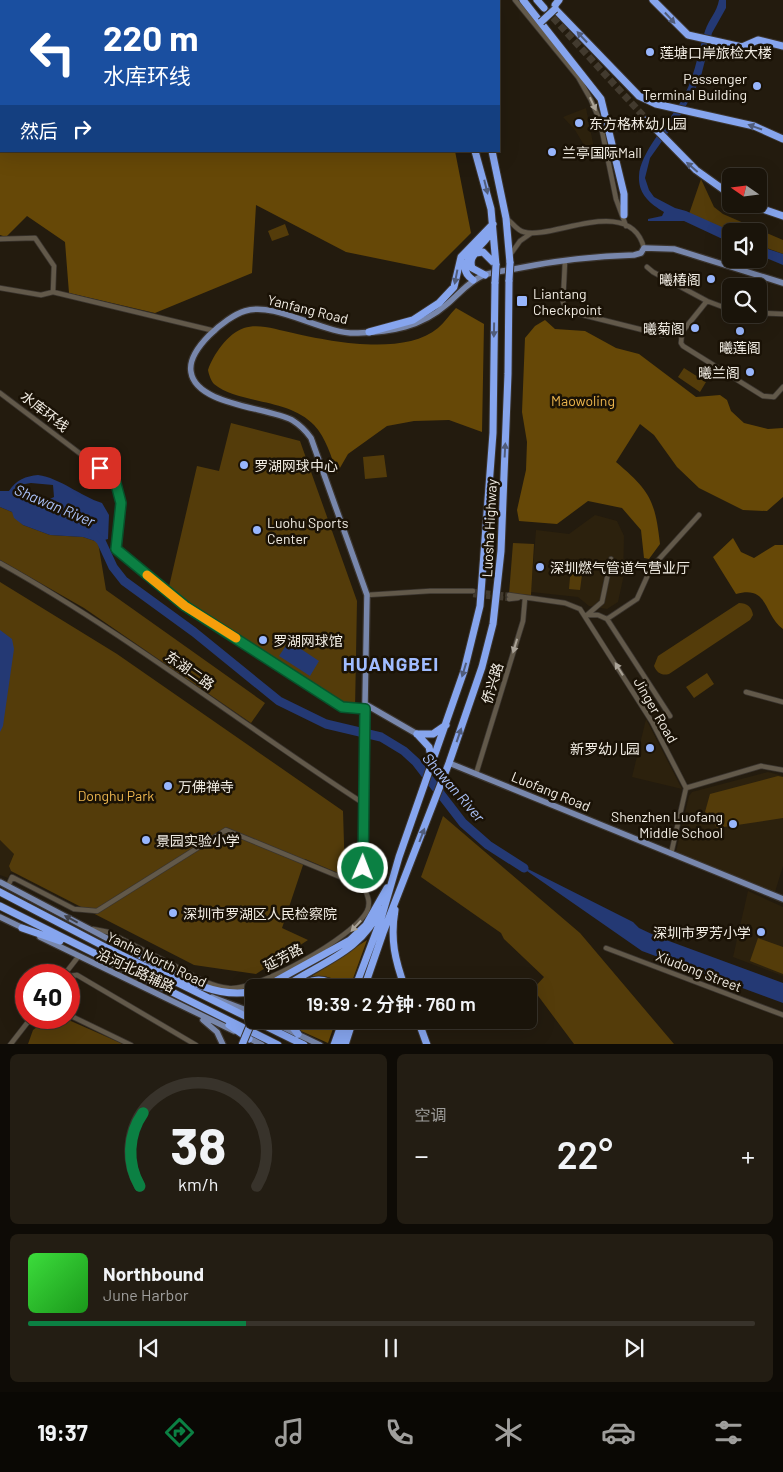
<!DOCTYPE html>
<html lang="zh">
<meta charset="utf-8">
<style>
:root{--surface:#1a140a;--page:#231d13;--text:#f1f3f6;--muted:#9f9e9c;--line:#38332b;--accent:#0b8043}
body{margin:0;font-family:Barlow,"Noto Sans SC",sans-serif;background:var(--page);color:var(--text);height:100vh;display:flex;flex-direction:column;font-size:19px;white-space:nowrap}
*{box-sizing:border-box;margin:0}
p{font-size:16px;color:var(--muted)}
.icon{flex:none;width:28px;height:28px;fill:none;stroke:currentColor;stroke-width:2;stroke-linecap:round;stroke-linejoin:round}
.map{position:relative;height:1044px;overflow:hidden}
.side{display:flex;flex-direction:column;gap:10px;padding:10px;background:#0e0b06;flex:1}
.side>*{flex:none}
.guide{position:absolute;left:0px;top:0px;width:500px;height:152px;box-shadow:0 5px 20px #0002,0 0 0 1px var(--line);background:#1a4fa0;color:#fff;overflow:hidden}
.needle{width:32px;rotate:284deg}
.tools{position:absolute;left:722px;top:168px;display:grid;gap:10px}
.tools a{display:grid;place-items:center;width:45px;height:45px;border-radius:8px;background:var(--surface);box-shadow:0 5px 20px #0002,0 0 0 1px var(--line);font-size:25px}
.speed{position:absolute;left:15px;top:964px;display:flex;gap:10px;font-size:25px;font-weight:700;text-align:center}
.speed>*{display:grid;place-content:center;width:65px;height:65px;border-radius:50%;background:var(--surface);box-shadow:0 5px 20px #0002,0 0 0 1px var(--line);line-height:1}
.speed .limit{border:8px solid #d22;background:#fff;color:#111}
.pin{position:absolute;display:grid;place-items:center;width:42px;height:42px;color:#fff;margin:-21px;border-radius:10px;box-shadow:0 2px 8px #0006}
.me{position:absolute;width:55px;margin:-28px;rotate:1deg;stroke-linejoin:round;filter:drop-shadow(0 0 4px #0008)}
.turn{display:flex;align-items:center;gap:18px;height:105px;padding:0 20px;font-size:22px}
.turn .icon{width:65px;height:65px;stroke-width:2.5}
.turn b{display:block;font-size:35px;line-height:42px}
.then{display:flex;align-items:center;height:48px;padding:0 20px;background:#0003;gap:10px;font-size:19px}
.big{font-size:38px;font-weight:600;line-height:1.1}
.side .card{flex:1;display:flex;flex-direction:column;justify-content:center;gap:8px;min-width:0;padding:0 18px;border-radius:8px;background:var(--page)}
.side .dial{align-items:center;gap:0}
.dial svg{height:130px;overflow:visible;fill:none;stroke:var(--line);stroke-width:7;stroke-linecap:round;text-anchor:middle}
.dial text{fill:var(--text);stroke:none}
.song{display:flex;align-items:center;gap:15px}
.cover{width:60px;height:60px;border-radius:8px;background:linear-gradient(135deg,hsl(120 70% 55%),hsl(120 70% 35%))}
.played{height:5px;border-radius:2px;background:linear-gradient(90deg,var(--accent) 30%,var(--line) 30%)}
.keys{display:flex;justify-content:space-around;direction:ltr}
.heat{display:flex;justify-content:space-between;align-items:center;font-size:28px;direction:ltr}
.side .tiles{flex:1;display:grid;gap:10px;grid-template-columns:1fr 1fr}
.card:last-child{grid-column:span 2}
.trip{position:absolute;left:245px;top:979px;width:292px;height:50px;border-radius:8px;background:var(--surface);box-shadow:0 5px 20px #0002,0 0 0 1px var(--line);font-weight:600;line-height:50px;text-align:center}
.dock{display:flex;height:80px;justify-content:space-around;align-items:center;background:#0a0804;color:var(--muted)}
.dock .icon{width:35px;height:35px}
.dock .current{color:var(--accent)}
.dock b{font-size:22px;color:var(--text)}
.map>svg:first-child{display:block}
.built{fill:#2c210d}
.green{fill:#543c0a}
.forest{fill:#664807}
.water{fill:#243974;fill-rule:evenodd}
.lines{fill:none;stroke-linecap:round;stroke-linejoin:round}
.river{stroke:#243974;stroke-width:9}
.minor-tunnel{stroke:#423a2e;stroke-width:4.5;stroke-dasharray:4.5 2;stroke-linecap:butt}
.highway-tunnel{stroke:#423a2e;stroke-width:7;stroke-dasharray:7 3.5;stroke-linecap:butt}
.minor-casing{stroke:#3a342e;stroke-width:6}
.major-casing{stroke:#3a342e;stroke-width:8}
.highway-casing{stroke:#3a342e;stroke-width:9}
.minor{stroke:#62594a;stroke-width:4.5}
.major{stroke:#7887ac;stroke-width:5.5}
.highway{stroke:#86a5ee;stroke-width:7}
.highway-bridge-casing{stroke:#3a342e;stroke-width:9;stroke-linecap:butt}
.highway-bridge{stroke:#86a5ee;stroke-width:7}
.oneway{fill:#505c7a}
.oneway2{fill:#aaa397}
.oneway3{fill:#404148}
.route-casing{stroke:#07532c;stroke-width:12}
.route{stroke:#0b8043;stroke-width:9}
.slow{stroke:#f59e0b;stroke-width:9}
.poi-dot{fill:#98b6fd;stroke:#1a1206;stroke-width:2}
.labels{text-anchor:middle;dominant-baseline:central;stroke-width:5;stroke-linejoin:round;paint-order:stroke}
.poi-label{font-size:14px;fill:#f2ede4;stroke:#1a1206;text-anchor:start}
.street-label{font-size:14px;fill:#f2ede4;stroke:#1a1206}
.park-label{font-size:14px;fill:#edb64e;stroke:#1a1206}
.water-label{font-size:15px;font-style:italic;fill:#abc2f8;stroke:#1a1206}
.district-label{font-size:19px;font-weight:bold;letter-spacing:1px;fill:#a0bcff;stroke:#1a1206}
</style>
<div class="map">
<svg width="783" height="1045" viewBox="0 0 783 1045">
<rect width="100%" height="100%" fill="#231b0e"/>
<path class="built" d="M586,108L594,148L584,145L575,130L563,117Z
M595,515L617,521L624,536L623,579L618,602L607,609L589,606L578,597L531,592L536,530L569,534Z
M646,719L682,789L632,777Z
M768,772L783,776V866L775,892L676,852L689,796L692,792Z
M0,840L14,854L9,866L11,871L8,878L0,875Z
M748,891L783,907V976L733,957Z"/>
<path class="green" d="M701,179L714,207L723,214L783,240V254L759,245V231L731,233L689,214Z
M285,224L289,235L272,241L268,231Z
M684,368L706,382L700,392L678,377Z
M231,423L300,441L357,601L355,710L341,709L183,608L168,591L197,466L219,471Z
M384,455L387,477L365,479L363,457Z
M0,507L12,512L23,525L50,535L83,537L98,542L106,590L265,703L251,723L84,608L0,560Z
M513,543L534,544L531,595L509,594Z
M571,566L583,567L580,590L569,589Z
M0,582L117,654L343,811L345,876L305,859L282,928L308,940L256,974L194,965L11,871L9,866L14,854L0,840Z
M739,603C747,603 752,607 753,615L750,620L669,674C662,676 657,673 654,666L658,656Z
M707,673L714,684L694,698L686,687Z
M778,776L783,777V818L717,828L705,812L710,794Z
M443,816L580,933L674,1044H574L533,989L544,977L504,939L501,933L421,877Z
M758,938L783,947V974L750,961Z
M49,1018H64L123,1044H28L33,1030Z"/>
<path class="forest" d="M0,0H335L1,1V151H455L471,233L434,270L346,252L256,205L252,273L155,313L69,293L65,242L27,216L6,237L0,235Z
M456,308L484,324L482,432L449,420L414,421L387,426L348,454L337,473C331,456 326,438 314,425C289,398 238,404 214,384C211,381 209,375 208,370C213,355 228,333 244,328C259,323 278,330 293,333C332,342 405,356 438,328C445,322 450,314 456,308Z
M545,320L555,329L585,331L616,348L639,354L696,397L720,395L727,400L731,411L744,423L768,429L783,428V497L767,511L743,510L699,488L677,467L654,435L640,424L616,462C650,491 655,500 660,544L649,559L644,558L641,530L622,508L588,501L557,524L519,521L517,510L526,470L527,442L522,412L525,338L535,326Z
M733,538L741,552L754,558L775,545H783V629C763,614 769,585 736,594L713,557Z
M367,940L350,987H343C334,976 326,976 312,976Z
M293,1020H336L328,1043L301,1031Z"/>
<path class="water" d="M719,0H726V8L712,33L700,80L682,113L650,158L645,178L649,190L654,197L675,208L686,211L731,231V243L684,221H648V219L662,216L664,212C650,204 638,194 639,176C640,153 668,123 680,103C694,81 697,56 705,31C709,19 717,12 719,0Z
M759,246L783,254V265L759,255Z
M38,475C60,478 80,496 102,503L109,515L108,539L98,542L83,537L50,535L23,525L14,518L12,512L0,507V491H9C16,480 26,476 38,475ZM31,483L53,485L54,497L46,501L40,496L18,493L19,485Z
M0,630L12,639L14,649L3,726L0,732Z
M289,641L319,661L310,676L279,656Z
M514,862L633,922L639,928L658,937L783,983V1003L642,951Z"/>
<g class="lines">
<path class="river" d="M93,533L101,541L113,567L124,581L194,632L279,701L326,724L381,737L404,751L416,762L463,823L488,845L524,868"/>
<path class="minor-tunnel" d="M473,591L509,595
M473,595L509,599"/>
<path class="highway-tunnel" d="M254,1L256,0
M546,10L647,120
M0,70H1"/>
<defs>
<path id="minor" d="M515,0L578,77L591,100L600,121L616,199L626,226
M506,218C512,222 517,231 524,232C552,240 630,194 644,248
M0,239L35,238L54,266L53,292
M510,255L520,241L530,234
M565,261L563,302L567,311L663,335
M647,267L653,272L707,301L731,310
M0,288L41,295L53,292L215,331
M707,301L682,332L681,343L683,346L763,396L774,397L783,387
M759,313L783,314
M0,393L115,480L121,503L116,549L185,606L342,707L365,709
M0,563C127,634 241,724 363,803
M367,595L430,591H473
M509,595L565,603L580,609L652,722L686,788
M509,599L518,598
M586,615H598L607,619L670,716
M587,615L602,602L611,559
M607,619L637,599L651,568L699,515
M746,692L783,702
M476,774L523,621L525,598
M686,788L761,766L783,770
M671,854L686,788
M8,886L12,877L74,909L97,911L226,830L350,881L363,882
M93,929L108,932C131,944 155,956 179,968C194,976 210,986 228,988C256,992 354,937 367,911C372,900 365,893 363,882L365,704
M606,948L783,1015
M64,975L78,957
M69,976L77,975L196,1045
M69,1015L131,1045
M10,1045L31,1018"/>
<path id="major" d="M417,734L365,704L367,595L311,438C306,431 300,425 292,420C266,407 196,405 191,372C187,350 225,317 245,311C276,301 324,335 358,333C391,332 421,327 446,305C458,295 469,281 484,275C493,272 504,271 514,269C553,261 594,256 634,255L641,253L644,248L674,249L783,283
M449,763L783,899
M0,882L133,952
M0,917L25,929
M40,937L234,1031
M212,997L254,1013
M203,1020L217,1032L223,1045
M268,1020L320,1045
M247,1037L262,1045"/>
<path id="highway" d="M402,0V1
M420,0V1
M429,0V1
M437,0V1
M523,0L601,99L624,194V215
M537,0L544,8
M559,0L555,5V9L639,96L656,104L754,126L783,139
M653,0L688,35L742,47L758,40L783,46
M647,120L696,170L731,195
M475,151L491,209L496,265
M492,151L506,218L510,263
M748,204L783,216
M485,275L472,268C470,262 471,257 476,253L483,252L496,265
M473,280C449,263 487,246 492,230
M369,332L413,320L439,303L454,287L461,257L493,224
M417,734L429,747L432,761
M417,734H433L446,725
M0,892L107,948L304,1045
M0,906L278,1045
M395,910C390,940 395,960 405,988
M22,928L60,941
M130,950C166,968 212,1002 254,991
M263,988L350,940L366,925L387,888
M283,988C319,963 362,952 380,909
M296,988C310,980 323,975 337,988
M355,988L381,919L399,857L464,671L480,606L493,433L495,282
M364,988L383,933L449,763L482,667L493,624L501,551L508,374L509,280
M287,1020L298,1034
M418,1020L427,1045
M229,1025L249,1039
M334,1045L343,1020
M339,1045L348,1020
M345,1045L353,1020"/>
</defs>
<use href="#minor" class="minor-casing"/>
<use href="#major" class="major-casing"/>
<use href="#highway" class="highway-casing"/>
<use href="#minor" class="minor"/>
<use href="#major" class="major"/>
<use href="#highway" class="highway"/>
<defs>
<path id="highway-bridge" d="M541,22L555,9
M509,280L510,263
M495,282L496,265
M242,1045L254,1016"/>
</defs>
<use href="#highway-bridge" class="highway-bridge-casing"/>
<use href="#highway-bridge" class="highway-bridge"/>
</g>
<defs><path id="oneway-solid" d="M-6-.8H1V-3.2L6.5 0L1 3.2V.8H-6Z" transform="scale(1.25)"/></defs>
<g class="oneway">
<use href="#oneway-solid" transform="translate(670 18) rotate(47)"/>
<use href="#oneway-solid" transform="translate(582 37) rotate(-133)"/>
<use href="#oneway-solid" transform="translate(755 127) rotate(-161)"/>
<use href="#oneway-solid" transform="translate(692 167) rotate(-139)"/>
<use href="#oneway-solid" transform="translate(486 187) rotate(76)"/>
<use href="#oneway-solid" transform="translate(456 277) rotate(101)"/>
<use href="#oneway-solid" transform="translate(494 330) rotate(91)"/>
<use href="#oneway-solid" transform="translate(505 450) rotate(-87)"/>
<use href="#oneway-solid" transform="translate(464 670) rotate(107)"/>
<use href="#oneway-solid" transform="translate(459 735) rotate(-71)"/>
<use href="#oneway-solid" transform="translate(422 835) rotate(-69)"/>
</g>
<g class="oneway2">
<use href="#oneway-solid" transform="translate(593 104) rotate(65)"/>
<use href="#oneway-solid" transform="translate(515 646) rotate(107)"/>
<use href="#oneway-solid" transform="translate(619 669) rotate(-122)"/>
<use href="#oneway-solid" transform="translate(356 926) rotate(133)"/>
</g>
<use class="oneway3" href="#oneway-solid" transform="translate(71 919) rotate(-152)"/>
<g class="lines">
<defs>
<path id="route" d="M100,468L115,480L121,503L116,549L185,606L342,707L365,709L363,868"/>
</defs>
<use href="#route" class="route-casing"/>
<use href="#route" class="route"/>
<path class="slow" d="M147,575L185,606L236,638"/>
</g>
<g class="poi-dot">
<circle cx="650" cy="52" r="5"/>
<circle cx="757" cy="86" r="5"/>
<circle cx="579" cy="123" r="5"/>
<circle cx="552" cy="152" r="5"/>
<circle cx="711" cy="279" r="5"/>
<rect x="516" y="295" width="12" height="12" rx="2.5"/>
<circle cx="695" cy="328" r="5"/>
<circle cx="740" cy="331" r="5"/>
<circle cx="750" cy="372" r="5"/>
<circle cx="244" cy="465" r="5"/>
<circle cx="257" cy="530" r="5"/>
<circle cx="540" cy="567" r="5"/>
<circle cx="263" cy="640" r="5"/>
<circle cx="650" cy="748" r="5"/>
<circle cx="168" cy="786" r="5"/>
<circle cx="733" cy="824" r="5"/>
<circle cx="146" cy="840" r="5"/>
<circle cx="173" cy="913" r="5"/>
<circle cx="761" cy="932" r="5"/>
</g>
<g class="labels">
<g class="poi-label">
<text x="660" y="52">莲塘口岸旅检大楼</text>
<text x="747" y="78" text-anchor="end">Passenger<tspan x="747" dy="16">Terminal Building</tspan></text>
<text x="589" y="123">东方格林幼儿园</text>
<text x="562" y="152">兰亭国际Mall</text>
<text x="701" y="279" text-anchor="end">曦椿阁</text>
<text x="533" y="293">Liantang<tspan x="533" dy="16">Checkpoint</tspan></text>
<text x="685" y="328" text-anchor="end">曦菊阁</text>
<text x="740" y="347" text-anchor="middle">曦莲阁</text>
<text x="740" y="372" text-anchor="end">曦兰阁</text>
<text x="254" y="465">罗湖网球中心</text>
<text x="267" y="522">Luohu Sports<tspan x="267" dy="16">Center</tspan></text>
<text x="550" y="567">深圳燃气管道气营业厅</text>
<text x="273" y="640">罗湖网球馆</text>
<text x="640" y="748" text-anchor="end">新罗幼儿园</text>
<text x="178" y="786">万佛禅寺</text>
<text x="723" y="816" text-anchor="end">Shenzhen Luofang<tspan x="723" dy="16">Middle School</tspan></text>
<text x="156" y="840">景园实验小学</text>
<text x="183" y="913">深圳市罗湖区人民检察院</text>
<text x="751" y="932" text-anchor="end">深圳市罗芳小学</text>
</g>
<g class="street-label">
<text transform="translate(308 309) rotate(14)">Yanfang Road</text>
<text transform="translate(45 411) rotate(38)">水库环线</text>
<text transform="translate(489 528) rotate(-87)">Luosha Highway</text>
<text transform="translate(190 670) rotate(35)">东湖二路</text>
<text transform="translate(492 683) rotate(-73)">侨兴路</text>
<text transform="translate(656 710) rotate(60)">Jinger Road</text>
<text transform="translate(551 791) rotate(22)">Luofang Road</text>
<text transform="translate(283 957) rotate(-28)">延芳路</text>
<text transform="translate(157 959) rotate(26)">Yanhe North Road</text>
<text transform="translate(136 970) rotate(25)">沿河北路辅路</text>
<text transform="translate(699 971) rotate(21)">Xiudong Street</text>
</g>
<g class="park-label">
<text x="583" y="400">Maowoling</text>
<text x="116" y="795">Donghu Park</text>
</g>
<g class="water-label">
<text transform="translate(55 505) rotate(23)">Shawan River</text>
<text transform="translate(454 787) rotate(49)">Shawan River</text>
</g>
<g class="district-label">
<text x="391" y="663">HUANGBEI</text>
</g>
</g>
</svg>
<div class="tools">
<a><svg class="needle" viewBox="-14 -14 28 28"><path d="M0-13l5 13h-10z" fill="#e53935"/><path d="M0 13l5-13h-10z" fill="#9f9e9c"/></svg></a>
<a><svg class="icon" aria-label="sound" viewBox="0 0 24 24"><path d="M4 9h4l5-4v14l-5-4H4zM17 9q2 3 0 6"/></svg></a>
<a><svg class="icon" aria-label="search" viewBox="0 0 24 24"><circle cx="10" cy="10" r="6"/><path d="M15 15l6 6"/></svg></a>
</div>
<div class="speed"><div class="limit">40</div></div>
<div class="pin" style="left:100px;top:468px;background:#d93025"><svg class="icon" aria-label="arrive" viewBox="0 0 24 24"><path d="M6 21V4h12l-3 4 3 4H6"/></svg></div>
<svg class="me" style="left:363px;top:868px" viewBox="-20 -20 40 40"><circle r="17" fill="#0b8043" stroke="#fff" stroke-width="3"/><path d="M0-11L8 9 0 5-8 9z" fill="#fff"/></svg>
<div class="trip">19:39 · 2 分钟 · 760 m</div>
<div class="guide">
<div class="turn"><svg class="icon" aria-label="left" viewBox="0 0 24 24"><path d="M17 20v-9H6M10 6l-5 5 5 5"/></svg><div><b>220 m</b>水库环线</div></div>
<div class="then">然后<svg class="icon" aria-label="right" viewBox="0 0 24 24"><path d="M7 20v-9h11M14 6l5 5-5 5"/></svg></div>
</div>
</div>
<section class="side">
<div class="tiles">
<div class="card dial"><svg viewBox="0 0 100 80">
<path d="M14 69A42 42 0 1 1 86 69"/>
<path d="M14 69A42 42 0 0 1 16 24" stroke="#0b8043"/>
<text x="50" y="56" font-size="32" font-weight="700">38</text>
<text x="50" y="72" font-size="11">km/h</text>
</svg></div>
<div class="card"><p>空调</p>
<div class="heat"><a>−</a><b class="big">22°</b><a>+</a></div>
</div>
<div class="card">
<div class="song"><i class="cover"></i><div><b>Northbound</b><p>June Harbor</p></div></div>
<div class="played"></div>
<div class="keys"><svg class="icon" aria-label="previous" viewBox="0 0 24 24"><path d="M18 5L8 12l10 7zM5 5v14"/></svg><svg class="icon" aria-label="pause" viewBox="0 0 24 24"><path d="M8 5v14M16 5v14"/></svg><svg class="icon" aria-label="next" viewBox="0 0 24 24"><path d="M6 5l10 7-10 7zM19 5v14"/></svg></div>
</div>
</div>
</section>
<nav class="dock">
<b>19:37</b>
<svg class="icon current" aria-label="directions" viewBox="0 0 24 24"><path d="M12 3l9 9-9 9-9-9zM9 14v-3h6M13 9l2 2-2 2"/></svg>
<svg class="icon" aria-label="music" viewBox="0 0 24 24"><path d="M9 18V5l10-2v13"/><circle cx="6" cy="18" r="3"/><circle cx="16" cy="16" r="3"/></svg>
<svg class="icon" aria-label="phone" viewBox="0 0 24 24"><path d="M5 4h4l2 5-3 2q2 4 5 5l2-3 5 2v4C11 20 4 13 5 4z"/></svg>
<svg class="icon" aria-label="climate" viewBox="0 0 24 24"><path d="M12 3v18M4 7l16 10M4 17L20 7"/></svg>
<svg class="icon" aria-label="car" viewBox="0 0 24 24"><path d="M5 17H2v-5l4-1 3-4h7l3 4 3 1v5h-3M9 17h6M6 11h13"/><circle cx="7" cy="17" r="2"/><circle cx="17" cy="17" r="2"/></svg>
<svg class="icon" aria-label="filters" viewBox="0 0 24 24"><path d="M4 7h16M4 17h16"/><circle cx="9" cy="7" r="2"/><circle cx="15" cy="17" r="2"/></svg>
</nav>
